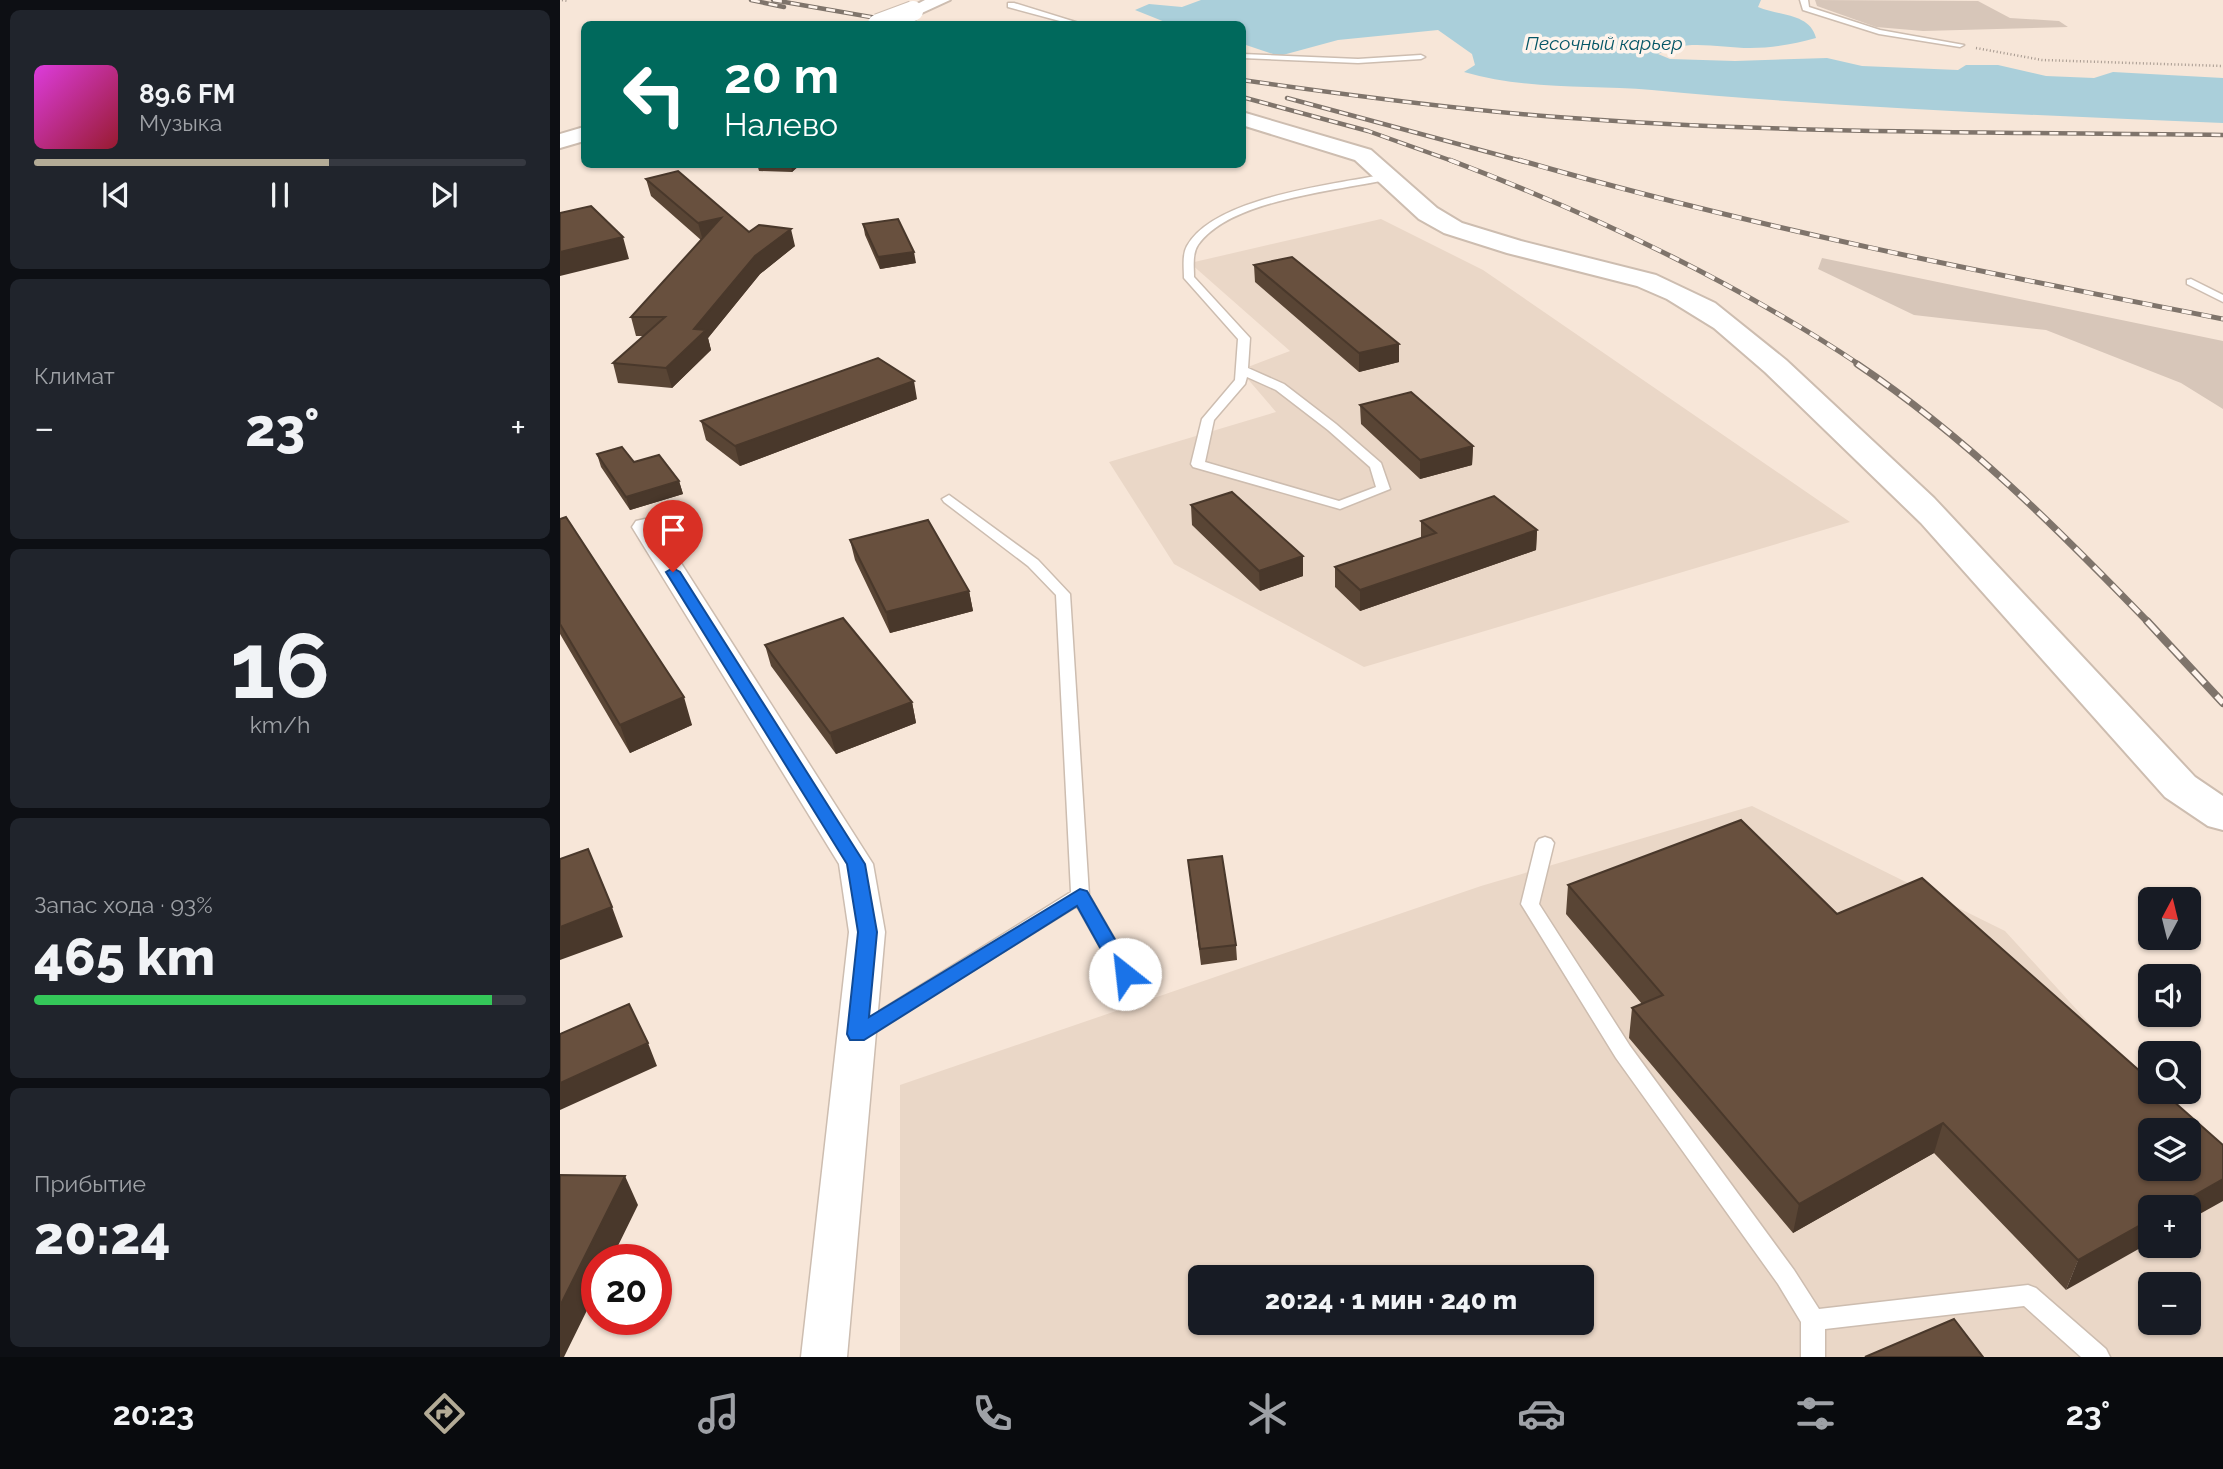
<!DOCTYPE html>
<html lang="ru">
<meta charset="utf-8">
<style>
:root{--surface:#171b24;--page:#20242c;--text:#f1f3f6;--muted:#9ea1a6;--line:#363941;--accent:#b3ab96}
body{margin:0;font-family:Raleway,sans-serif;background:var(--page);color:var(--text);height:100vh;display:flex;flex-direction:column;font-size:26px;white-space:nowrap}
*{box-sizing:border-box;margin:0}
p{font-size:23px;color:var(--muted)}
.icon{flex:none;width:38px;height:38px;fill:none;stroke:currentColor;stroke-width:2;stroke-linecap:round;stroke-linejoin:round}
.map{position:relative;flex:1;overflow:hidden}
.panel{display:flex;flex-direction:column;gap:10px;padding:10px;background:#0d0f14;width:560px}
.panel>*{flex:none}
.guide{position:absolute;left:21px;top:21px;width:665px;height:147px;border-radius:10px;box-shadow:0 2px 5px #0004;background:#00695c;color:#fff;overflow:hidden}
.needle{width:46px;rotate:7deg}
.fabs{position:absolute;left:1578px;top:887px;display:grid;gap:14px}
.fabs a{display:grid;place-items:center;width:63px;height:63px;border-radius:10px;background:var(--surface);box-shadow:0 2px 5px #0004;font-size:35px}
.speed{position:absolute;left:21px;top:1244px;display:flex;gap:14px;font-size:35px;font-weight:700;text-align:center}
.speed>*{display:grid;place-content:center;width:91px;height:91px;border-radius:50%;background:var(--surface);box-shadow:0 2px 5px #0004;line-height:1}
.speed .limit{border:10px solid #d22;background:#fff;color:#111}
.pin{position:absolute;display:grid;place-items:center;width:60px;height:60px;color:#fff;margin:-72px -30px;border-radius:50% 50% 50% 0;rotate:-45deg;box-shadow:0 0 7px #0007}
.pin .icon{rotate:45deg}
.me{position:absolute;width:77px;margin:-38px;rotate:331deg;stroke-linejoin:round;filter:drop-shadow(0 0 5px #0008)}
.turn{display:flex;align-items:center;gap:24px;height:147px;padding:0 28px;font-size:32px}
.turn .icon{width:91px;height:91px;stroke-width:2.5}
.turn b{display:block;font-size:49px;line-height:60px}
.big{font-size:52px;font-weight:800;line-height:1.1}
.panel .tile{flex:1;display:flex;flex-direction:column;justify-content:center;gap:10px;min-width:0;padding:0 24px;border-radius:10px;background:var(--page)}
.panel .dial{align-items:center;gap:0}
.dial b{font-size:91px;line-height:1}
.song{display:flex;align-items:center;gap:21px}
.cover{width:84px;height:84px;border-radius:10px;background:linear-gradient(135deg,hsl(300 70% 55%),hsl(350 70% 35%))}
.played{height:7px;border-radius:4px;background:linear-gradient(90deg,var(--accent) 60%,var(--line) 60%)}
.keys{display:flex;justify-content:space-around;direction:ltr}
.heat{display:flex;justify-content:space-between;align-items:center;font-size:38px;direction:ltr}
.charge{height:10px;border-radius:5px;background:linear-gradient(90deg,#34c759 93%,var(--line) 0)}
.trip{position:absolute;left:628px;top:1265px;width:406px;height:70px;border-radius:10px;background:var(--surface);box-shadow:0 2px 5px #0004;font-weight:800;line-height:70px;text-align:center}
.tabs{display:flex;height:112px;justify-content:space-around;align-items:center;background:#090b0e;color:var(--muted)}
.tabs .icon{width:49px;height:49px}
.tabs .selected{color:var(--accent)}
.tabs b{font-size:32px;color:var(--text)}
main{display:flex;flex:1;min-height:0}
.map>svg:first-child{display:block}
.industrial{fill:#ead7c7;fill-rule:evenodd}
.green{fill:#d7c6b9}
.water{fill:#aacfda}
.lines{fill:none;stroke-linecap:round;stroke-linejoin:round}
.lane-casing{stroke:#cdbdb0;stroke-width:3}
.street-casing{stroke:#cdbdb0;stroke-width:3}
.secondary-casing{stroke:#cdbdb0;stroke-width:4}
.path{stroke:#a5988e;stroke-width:2.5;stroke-dasharray:1 2.5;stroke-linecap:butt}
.lane{fill:#fff;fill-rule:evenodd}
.street{fill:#fff;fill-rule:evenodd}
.secondary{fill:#fff;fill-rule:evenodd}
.rail-far3-casing{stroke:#7f746b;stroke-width:4.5}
.rail-far2-casing{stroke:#7f746b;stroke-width:5}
.rail-far1-casing{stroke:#7f746b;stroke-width:7}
.rail-casing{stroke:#7f746b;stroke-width:8}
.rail-far3{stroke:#fff4ec;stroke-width:2.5;stroke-dasharray:9;stroke-linecap:butt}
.rail-far2{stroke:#fff4ec;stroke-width:3.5;stroke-dasharray:10;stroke-linecap:butt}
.rail-far1{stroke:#fff4ec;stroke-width:4.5;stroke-dasharray:13;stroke-linecap:butt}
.rail{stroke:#fff4ec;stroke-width:5;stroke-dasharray:17;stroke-linecap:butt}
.secondary-bridge-casing{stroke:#cdbdb0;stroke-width:22;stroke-linecap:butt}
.secondary-bridge{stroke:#fff;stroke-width:20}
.wall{fill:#594535}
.shaded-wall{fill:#49382b}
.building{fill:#68503e;stroke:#49382b;stroke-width:2;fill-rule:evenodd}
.route{fill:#1a73e8;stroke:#114b97;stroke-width:2}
.labels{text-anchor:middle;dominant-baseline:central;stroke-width:7;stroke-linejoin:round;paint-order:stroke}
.far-water-label{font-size:19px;font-style:italic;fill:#055666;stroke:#fff4ec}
</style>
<main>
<section class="panel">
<div class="tile">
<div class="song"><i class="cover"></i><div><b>89.6 FM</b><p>Музыка</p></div></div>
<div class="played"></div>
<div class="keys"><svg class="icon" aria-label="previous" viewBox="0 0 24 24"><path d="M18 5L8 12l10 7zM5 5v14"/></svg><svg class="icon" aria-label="pause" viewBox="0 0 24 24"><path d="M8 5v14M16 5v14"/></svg><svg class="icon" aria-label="next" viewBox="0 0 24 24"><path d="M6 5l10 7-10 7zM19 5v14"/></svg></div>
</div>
<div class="tile"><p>Климат</p>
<div class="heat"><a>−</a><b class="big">23°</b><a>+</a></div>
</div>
<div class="tile dial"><b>16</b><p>km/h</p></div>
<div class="tile"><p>Запас хода · 93%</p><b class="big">465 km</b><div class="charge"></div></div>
<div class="tile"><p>Прибытие</p><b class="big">20:24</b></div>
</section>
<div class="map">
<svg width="1663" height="1357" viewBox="0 0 1663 1357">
<rect width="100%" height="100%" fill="#f7e6d8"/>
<path class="industrial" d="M821,219L923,270L1290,522L804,667L614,564L549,462L716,412L680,370L730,351L630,263Z
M1192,806L1445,931L1591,1091V1169L1663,1170V1357H340V1085L921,886ZM1591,1208H1629V1246H1591ZM640,1278H1022V1323H640ZM1591,1284H1629V1323H1591Z"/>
<path class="green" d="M1255,0L1418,1L1450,18L1499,21L1508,27L1363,31L1316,27L1257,6Z
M1262,258L1663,341V409L1621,383L1486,330L1354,315L1258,269Z"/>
<path class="water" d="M641,0H1201L1198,7C1219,16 1250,13 1256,38C1234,44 1213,48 1190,48C1160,48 1124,38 1098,54L1110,59L1175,61L1267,58L1302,66L1398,70L1406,65H1438L1486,76L1534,78L1553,72L1663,78V123C1473,115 1282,108 1092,90C1029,85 965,90 904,72L915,65L912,54L878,30L778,40L719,56L683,44L682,24H610L575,10L589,4L622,7Z"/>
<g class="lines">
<defs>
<path id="lane" d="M1240,0H1248L1249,7L1320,30L1404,45L1400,47L1319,34L1243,10Z
M448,3H454L522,24H511L448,7Z
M682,54L798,59L861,55L865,57L861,59L798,63L682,58Z
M827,174L832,177L830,179C778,191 670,199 638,245C632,254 634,267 634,277L690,338L688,368L724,384L776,424L821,463L830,489L780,509L633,467L631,464L642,419L675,380L678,339L624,278C624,268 622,255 627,246C654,197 776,184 827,174ZM687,377L716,390L768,430L810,467L816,487L779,501L645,462L654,420L685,384Z
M1631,279L1663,295V302L1627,284V280Z
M389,495L478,560L510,594L529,895L575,974L572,979L565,981L558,979L517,906L299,1041L292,1038L289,1033L292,1028L511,892L496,595L468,566L384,502L382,499Z
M985,837L991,839L994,843L979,904L1070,1046L1234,1270L1259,1309L1468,1285L1476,1288L1546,1349L1550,1357H1521L1464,1306L1265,1329V1357H1241V1322L1218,1284L1056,1058L961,904L976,843L979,839Z"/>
<path id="street" d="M85,519L94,521L98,527L313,864L325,932L287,1357H241L289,932L279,864L72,527L76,521Z"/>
<path id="secondary" d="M365,0H390L353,17L344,11Z
M682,112L811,150L877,208L902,223L961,241L1096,275L1155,303L1226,360L1374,498L1635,777L1663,796V830L1648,826L1605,797L1361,523L1205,372L1154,328L1107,299L1077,286L947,253L884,233L859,219L795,160L682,125Z
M24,127V141L0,148V134Z"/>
</defs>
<use href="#lane" class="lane-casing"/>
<use href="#street" class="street-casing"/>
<use href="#secondary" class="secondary-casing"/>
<path class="path" d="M2,0L8,1
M1416,48L1482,60L1663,66"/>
<use href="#lane" class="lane"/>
<use href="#street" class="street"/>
<use href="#secondary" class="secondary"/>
<defs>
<path id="rail-far3" d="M191,0L224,7
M213,0L351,24
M682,80C787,95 892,109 997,117C1218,134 1441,132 1663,135
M682,97L808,131L895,162
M727,98L965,162"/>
<path id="rail-far2" d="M890,160C1032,214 1174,281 1300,365
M959,160C1191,227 1426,273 1663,319"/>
<path id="rail-far1" d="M1297,364C1405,436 1498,529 1588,622"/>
<path id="rail" d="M1587,621L1663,703"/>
</defs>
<use href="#rail-far3" class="rail-far3-casing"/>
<use href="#rail-far2" class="rail-far2-casing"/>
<use href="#rail-far1" class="rail-far1-casing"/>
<use href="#rail" class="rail-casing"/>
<use href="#rail-far3" class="rail-far3"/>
<use href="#rail-far2" class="rail-far2"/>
<use href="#rail-far1" class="rail-far1"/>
<use href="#rail" class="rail"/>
<defs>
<path id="secondary-bridge" d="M318,24L353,11"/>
</defs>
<use href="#secondary-bridge" class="secondary-bridge-casing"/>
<use href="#secondary-bridge" class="secondary-bridge"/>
</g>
<path class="wall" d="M197,164H241L232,172L199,171Z
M86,179L189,232L235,246L200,274L148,338L151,350L112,388L58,383L53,363L84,336H76L71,317L141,240L91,196Z
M303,224L356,263L320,269L305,235Z
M694,265L839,362L799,372L695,282Z
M357,399L180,466L146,440L141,421Z
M800,405L913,446L912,465L860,479L801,424Z
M37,454L74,462L119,481L123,494L70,510L41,467Z
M631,505L743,576L700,591L632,525Z
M0,519L132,725L70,753L0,634Z
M861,521L977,530L976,550L800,611L775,587V567L861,538Z
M290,540L409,591L413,611L330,633L295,560Z
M205,645L352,702L356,723L276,754L211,666Z
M628,860L676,945L677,960L641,965Z
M1008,885L1277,914L1591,1081L1506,1290L1374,1153L1233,1233L1069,1038L1072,1008L1082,1004L1006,914Z"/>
<path class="shaded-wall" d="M231,164H241L232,172Z
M161,218L143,241L138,223Z
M231,229L235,246L200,274L148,338L151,350L112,388L106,368L134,329L195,256Z
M63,237L69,259L0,276V252Z
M354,252L356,263L320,269L318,257Z
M839,344V362L799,372V353Z
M354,381L357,399L180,466L175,446Z
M913,446L912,465L860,479V460Z
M119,481L123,494L70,510L66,497Z
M977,530L976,550L800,611V590Z
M743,556V576L700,591L699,571Z
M409,591L413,611L330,633L326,612Z
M124,697L132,725L70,753L60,725Z
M352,702L356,723L276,754L270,733Z
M52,907L63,937L0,960V927Z
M88,1043L97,1066L0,1110V1083Z
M1383,1123L1374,1153L1233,1233L1239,1204Z
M65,1176L78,1205L51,1260H37V1290L4,1357H0V1306Z
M1663,1179V1201L1629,1220V1208H1612Z
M1591,1219V1242L1506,1290L1518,1260Z"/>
<path class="building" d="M118,171L189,232L199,225L231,229L195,256L134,329L146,330L106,368L53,363L105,317H71L161,218L138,223L86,179Z
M31,206L63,237L0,252V213Z
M338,219L354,252L318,257L303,224Z
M732,257L839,344L799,353L694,265Z
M318,358L354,381L175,446L141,421Z
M851,392L913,446L860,460L800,405Z
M62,447L74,462L99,455L119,481L66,497L37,454Z
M672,492L743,556L699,571L631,505Z
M934,496L977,530L800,590L775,567L876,533L861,521Z
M6,517L124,697L60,725L0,624V519Z
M368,520L409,591L326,612L290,540Z
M283,618L352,702L270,733L205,645Z
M1181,820L1277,914L1362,878L1591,1081V1092H1603L1663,1145V1179L1612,1208H1591V1219L1518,1260L1383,1123L1239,1204L1072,1008L1103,995L1008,885ZM1591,1130H1629V1169H1591Z
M28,849L52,907L0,927V859Z
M662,856L676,945L640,949L628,860Z
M69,1004L88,1043L0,1083V1034Z
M0,1175L65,1176L0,1306Z
M1394,1319L1423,1357H1305Z"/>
<path class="route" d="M113,568L120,572L305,864L317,932L309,1017L520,889L527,891L572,969L575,974L572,980H558L517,906L304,1040H290L287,1034L298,932L287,864L106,572Z"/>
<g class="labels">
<g class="far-water-label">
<text x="1044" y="43">Песочный карьер</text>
</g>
</g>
</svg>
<div class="fabs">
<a><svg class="needle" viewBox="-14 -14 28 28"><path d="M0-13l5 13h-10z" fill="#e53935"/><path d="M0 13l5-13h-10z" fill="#9ea1a6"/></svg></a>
<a><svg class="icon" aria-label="sound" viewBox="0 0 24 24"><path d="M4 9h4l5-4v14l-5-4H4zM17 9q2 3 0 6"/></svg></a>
<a><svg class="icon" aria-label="search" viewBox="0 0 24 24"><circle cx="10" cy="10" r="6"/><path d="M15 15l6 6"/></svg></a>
<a><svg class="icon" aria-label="layers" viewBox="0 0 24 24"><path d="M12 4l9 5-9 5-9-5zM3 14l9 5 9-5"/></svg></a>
<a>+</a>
<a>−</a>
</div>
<div class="speed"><div class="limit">20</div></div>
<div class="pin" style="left:113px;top:572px;background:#d93025"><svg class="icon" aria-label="arrive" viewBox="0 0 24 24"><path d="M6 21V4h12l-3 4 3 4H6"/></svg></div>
<svg class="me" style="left:565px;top:974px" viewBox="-20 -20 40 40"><circle r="19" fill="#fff"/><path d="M0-13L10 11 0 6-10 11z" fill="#1a73e8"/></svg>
<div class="trip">20:24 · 1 мин · 240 m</div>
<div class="guide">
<div class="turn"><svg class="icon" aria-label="left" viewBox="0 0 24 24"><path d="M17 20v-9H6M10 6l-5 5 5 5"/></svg><div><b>20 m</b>Налево</div></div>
</div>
</div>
</main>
<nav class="tabs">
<b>20:23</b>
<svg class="icon selected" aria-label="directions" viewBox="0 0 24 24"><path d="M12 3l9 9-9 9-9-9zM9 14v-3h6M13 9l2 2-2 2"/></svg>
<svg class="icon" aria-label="music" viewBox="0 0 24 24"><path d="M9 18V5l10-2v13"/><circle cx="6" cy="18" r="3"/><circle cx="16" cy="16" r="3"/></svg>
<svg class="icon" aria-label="phone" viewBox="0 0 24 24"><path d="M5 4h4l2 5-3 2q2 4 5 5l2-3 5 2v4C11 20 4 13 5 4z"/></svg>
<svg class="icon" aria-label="climate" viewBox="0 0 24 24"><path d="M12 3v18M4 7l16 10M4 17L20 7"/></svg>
<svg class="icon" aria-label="car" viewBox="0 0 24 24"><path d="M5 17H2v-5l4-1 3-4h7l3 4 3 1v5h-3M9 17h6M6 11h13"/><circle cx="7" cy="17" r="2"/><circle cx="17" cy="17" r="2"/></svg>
<svg class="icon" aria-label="filters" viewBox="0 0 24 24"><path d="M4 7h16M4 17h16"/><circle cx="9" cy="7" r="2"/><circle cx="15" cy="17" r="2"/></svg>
<b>23°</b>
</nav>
